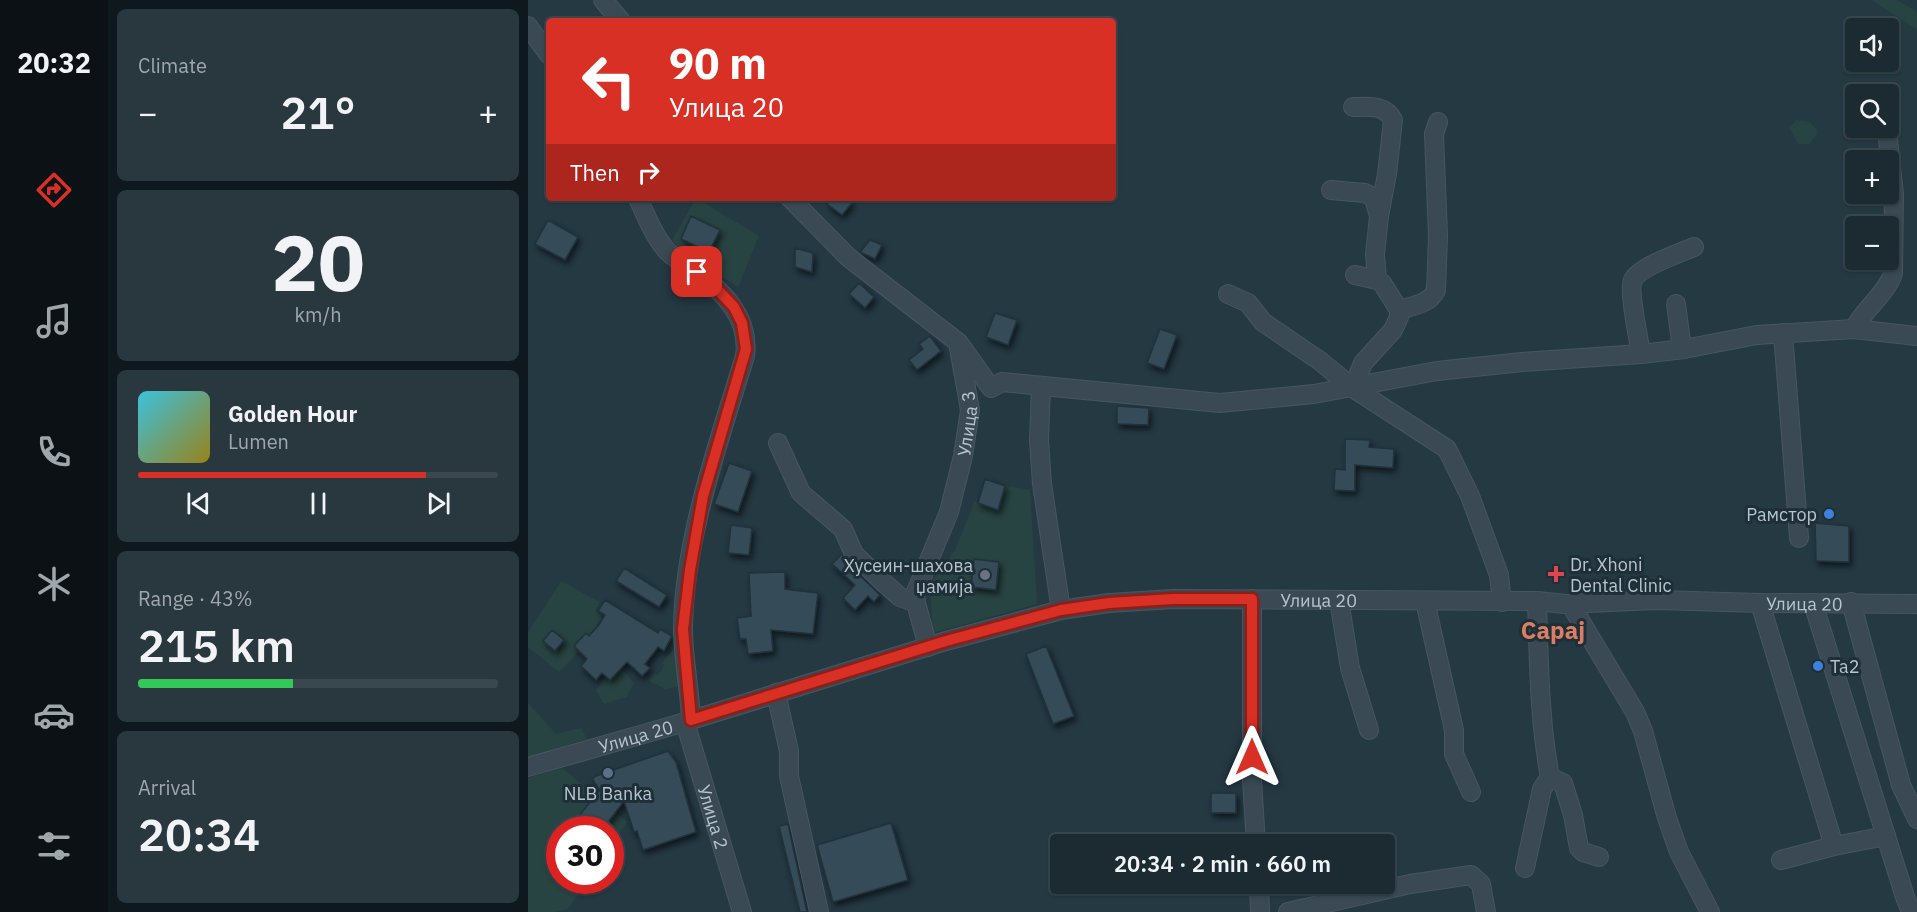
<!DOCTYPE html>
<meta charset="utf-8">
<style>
:root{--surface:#1c2b32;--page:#29373e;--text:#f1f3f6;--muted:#a0a7ac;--line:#3a474d;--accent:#d93025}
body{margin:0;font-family:"IBM Plex Sans",sans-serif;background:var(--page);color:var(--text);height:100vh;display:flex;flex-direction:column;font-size:22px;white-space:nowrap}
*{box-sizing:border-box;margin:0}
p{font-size:20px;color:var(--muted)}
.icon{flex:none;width:33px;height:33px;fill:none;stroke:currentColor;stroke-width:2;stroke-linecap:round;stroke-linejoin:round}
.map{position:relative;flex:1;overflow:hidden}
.sheet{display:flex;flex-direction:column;gap:9px;padding:9px;background:#0f181c;width:420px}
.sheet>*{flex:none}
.hud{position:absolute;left:18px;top:18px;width:570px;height:183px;border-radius:6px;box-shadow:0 2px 4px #0004,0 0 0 2px var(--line);background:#d93025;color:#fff;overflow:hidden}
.controls{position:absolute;left:1317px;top:18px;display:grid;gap:12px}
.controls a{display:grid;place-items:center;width:54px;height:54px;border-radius:6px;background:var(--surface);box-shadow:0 2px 4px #0004,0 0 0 2px var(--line);font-size:30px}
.speed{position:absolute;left:18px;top:816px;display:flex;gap:12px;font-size:30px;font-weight:700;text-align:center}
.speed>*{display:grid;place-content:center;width:78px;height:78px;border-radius:50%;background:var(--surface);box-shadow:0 2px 4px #0004,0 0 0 2px var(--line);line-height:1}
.speed .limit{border:9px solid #d22;background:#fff;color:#111}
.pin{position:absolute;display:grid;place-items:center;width:51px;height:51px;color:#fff;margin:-26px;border-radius:12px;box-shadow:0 3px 9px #0006}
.me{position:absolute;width:66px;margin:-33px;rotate:0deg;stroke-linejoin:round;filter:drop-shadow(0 0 4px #0008)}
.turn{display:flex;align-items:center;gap:21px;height:126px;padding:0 24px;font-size:27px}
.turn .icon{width:78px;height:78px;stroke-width:2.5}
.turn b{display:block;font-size:42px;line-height:51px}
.then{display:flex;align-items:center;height:57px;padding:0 24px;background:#0003;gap:12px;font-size:22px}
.big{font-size:45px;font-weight:600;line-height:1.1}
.sheet .card{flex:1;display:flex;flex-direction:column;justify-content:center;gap:9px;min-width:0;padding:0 21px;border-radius:9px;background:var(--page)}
.sheet .dial{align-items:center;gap:0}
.dial b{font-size:78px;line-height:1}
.song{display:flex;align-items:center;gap:18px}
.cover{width:72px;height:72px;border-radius:9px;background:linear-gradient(135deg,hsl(190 70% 55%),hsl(50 70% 35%))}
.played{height:6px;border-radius:3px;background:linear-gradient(90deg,var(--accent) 80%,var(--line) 80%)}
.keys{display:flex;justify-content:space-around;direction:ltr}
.heat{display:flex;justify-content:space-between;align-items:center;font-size:33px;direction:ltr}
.charge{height:9px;border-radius:4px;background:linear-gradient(90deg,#34c759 43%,var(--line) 0)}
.trip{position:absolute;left:522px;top:834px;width:345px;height:60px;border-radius:6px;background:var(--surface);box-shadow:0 2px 4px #0004,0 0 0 2px var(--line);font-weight:600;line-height:60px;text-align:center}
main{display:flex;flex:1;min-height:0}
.menu{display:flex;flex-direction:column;width:108px;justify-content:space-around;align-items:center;background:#0b1114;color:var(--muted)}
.menu .icon{width:42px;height:42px}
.menu .current{color:var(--accent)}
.menu b{font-size:27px;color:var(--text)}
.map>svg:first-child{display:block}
.green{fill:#284442}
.building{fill:#344b58;stroke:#21313a;stroke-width:1.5;filter:url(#shadow)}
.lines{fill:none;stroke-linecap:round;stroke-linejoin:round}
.minor-casing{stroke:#47565f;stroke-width:20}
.minor{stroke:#3a4953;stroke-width:18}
.route-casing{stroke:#8d1f18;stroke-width:15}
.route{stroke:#d93025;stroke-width:10}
.shop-dot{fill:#3f7fe0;stroke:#1f2f38;stroke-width:2}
.health-dot{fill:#e0444e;stroke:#1f2f38;stroke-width:2}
.worship-dot{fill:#6b7280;stroke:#1f2f38;stroke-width:2}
.service-dot{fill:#5c6f8a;stroke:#1f2f38;stroke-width:2}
.labels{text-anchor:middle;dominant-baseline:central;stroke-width:6;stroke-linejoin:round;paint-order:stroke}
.street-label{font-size:18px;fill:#b7c4cd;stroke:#1f2f38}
.poi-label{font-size:18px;fill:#b7c4cd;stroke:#1f2f38;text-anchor:end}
.district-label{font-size:24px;font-weight:bold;fill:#db7f64;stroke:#1f2f38}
</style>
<main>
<nav class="menu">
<b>20:32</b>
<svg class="icon current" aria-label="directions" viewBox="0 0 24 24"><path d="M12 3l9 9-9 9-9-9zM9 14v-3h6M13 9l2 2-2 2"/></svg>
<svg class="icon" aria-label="music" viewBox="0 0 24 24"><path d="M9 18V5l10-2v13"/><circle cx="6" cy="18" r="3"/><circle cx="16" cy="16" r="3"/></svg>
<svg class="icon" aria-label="phone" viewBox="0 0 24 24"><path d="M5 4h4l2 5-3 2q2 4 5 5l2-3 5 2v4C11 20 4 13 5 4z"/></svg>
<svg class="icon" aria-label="climate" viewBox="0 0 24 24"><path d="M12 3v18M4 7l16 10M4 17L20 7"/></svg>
<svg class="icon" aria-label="car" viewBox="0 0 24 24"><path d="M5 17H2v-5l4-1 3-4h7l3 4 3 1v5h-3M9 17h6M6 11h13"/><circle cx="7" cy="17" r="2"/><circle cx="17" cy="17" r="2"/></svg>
<svg class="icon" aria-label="filters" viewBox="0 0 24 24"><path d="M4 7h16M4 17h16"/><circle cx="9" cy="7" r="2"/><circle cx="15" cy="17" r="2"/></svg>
</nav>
<section class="sheet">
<div class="card"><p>Climate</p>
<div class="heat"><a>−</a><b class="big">21°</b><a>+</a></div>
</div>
<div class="card dial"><b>20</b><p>km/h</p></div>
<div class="card">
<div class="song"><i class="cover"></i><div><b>Golden Hour</b><p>Lumen</p></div></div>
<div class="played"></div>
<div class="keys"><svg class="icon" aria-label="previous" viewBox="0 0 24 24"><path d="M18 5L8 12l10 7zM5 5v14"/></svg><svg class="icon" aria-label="pause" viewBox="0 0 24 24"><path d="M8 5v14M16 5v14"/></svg><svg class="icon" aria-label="next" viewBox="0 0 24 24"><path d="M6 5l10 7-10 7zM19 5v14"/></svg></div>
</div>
<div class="card"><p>Range · 43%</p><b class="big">215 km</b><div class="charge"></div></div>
<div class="card"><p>Arrival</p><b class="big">20:34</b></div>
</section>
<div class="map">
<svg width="1389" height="912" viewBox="0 0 1389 912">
<defs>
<filter id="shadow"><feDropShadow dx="2.5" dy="4" stdDeviation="3" flood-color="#0009"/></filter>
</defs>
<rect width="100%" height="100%" fill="#253943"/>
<path class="green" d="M1343,0H1369L1389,12V29Z
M1269,120L1282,122L1289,130L1288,136L1281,144H1270L1261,127Z
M168,198L231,236L210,287L156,253L144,240Z
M476,485L502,490L509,604L405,633L402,584L427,550L447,501L470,510Z
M33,581L72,602L67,611L75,616L61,636L58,634L46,646L51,651L31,672L0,647V633Z
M148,646L152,686L137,689L120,680L126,673L130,675L137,665L134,663Z
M93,668L106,683L98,697L76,704L68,690L78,676Z
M0,703L28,734L53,728L59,739L0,757Z
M34,768L99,822L83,846L82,830H32V880L59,881L40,909L25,912H0V778Z"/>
<path class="building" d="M303,198H318L324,203L314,215L299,204Z
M163,216L192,230L181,252L153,239Z
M20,220L50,237L37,260L7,244Z
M342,240L354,245L347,259L332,252Z
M267,248L285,253L284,272L267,267Z
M331,283L346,297L337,308L321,294Z
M467,313L489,320L480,345L458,337Z
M632,329L649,335L636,369L619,363Z
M402,336L413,351L389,370L381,360L395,349L391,344Z
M589,406L621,408L620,425L589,424Z
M817,439L842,440L841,447L866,449L865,468L827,465V491L806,490L807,469L817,470Z
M201,463L224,471L210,512L186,504Z
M457,479L477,486L470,510L450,503Z
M1287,523L1321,526V562L1288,561Z
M203,525L224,528L221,555L200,553Z
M314,554L318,562L352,595L346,602L340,596L327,610L315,598L327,585L304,564Z
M446,559L471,562L468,590L443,587Z
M96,568L139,595L131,607L88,581Z
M257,572V589L290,593L285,634L243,630L245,651L220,654L218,639H212L209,618L223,616L221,573Z
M77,600L130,633L132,629L144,636L136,651L130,647L117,664L122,668L114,676L99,662L82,680L74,673L68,680L53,666L59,659L46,646L58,633L61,636L70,626L77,615L70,611Z
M24,630L36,640L27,651L15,641Z
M518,646L546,716L525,724L498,654Z
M140,751L148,762L168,832L115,850L109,831L106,832L96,801L74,830H66L50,817L72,790L64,779L68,776Z
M683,793H708V813H683Z
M363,823L380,880L305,902L289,845Z
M260,824L279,912H272L251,826Z"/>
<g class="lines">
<defs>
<g id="minor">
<path d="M75,0L93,21"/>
<path d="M0,26L21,55"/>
<path d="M825,107C840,107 857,104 865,120L859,174L851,216"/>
<path d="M803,190L837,193L846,198L851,216L847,254L849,280"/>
<path d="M110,198C118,216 126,236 139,251C148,260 159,265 169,272C197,293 222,319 217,356C191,441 156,539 155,628C155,659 162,689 163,720"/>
<path d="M262,198L320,257L431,343L463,388L474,382L692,403L786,394L909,371L994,362L1113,354L1156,349L1229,335L1326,329L1389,336"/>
<path d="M700,294L720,303L735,322L792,361L825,388L919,449L942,496L971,575L974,602"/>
<path d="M1148,304L1154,349"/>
<path d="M871,310C884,306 902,304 908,290L910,236L906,134L910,122"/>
<path d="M1326,329C1336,309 1360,292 1365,273L1366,194L1359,130"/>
<path d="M1255,333L1271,538"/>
<path d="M1113,354C1111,340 1100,290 1105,280C1111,267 1152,253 1166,247"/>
<path d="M513,386L511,440L514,484L533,610"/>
<path d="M825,388L835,363L865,330L871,317V310L854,283L849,280L827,275"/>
<path d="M250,443L273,493L315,529L326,554L355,582L372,597L388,603"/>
<path d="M724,599V780L728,844"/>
<path d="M811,600L822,668L841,730"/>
<path d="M897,601L926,730V754L943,792"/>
<path d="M1323,602L1373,785L1389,819"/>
<path d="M1049,603L1047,612L1107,712L1115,731L1139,818L1151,852L1182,912"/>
<path d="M1232,603L1306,846"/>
<path d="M1285,603L1377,897L1383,912"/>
<path id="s1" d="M400,647L388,603L387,594L421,512L435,456L442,410L431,348"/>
<path d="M248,693L261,751V776L291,912"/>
<path id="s2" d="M157,722L214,912"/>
<path id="s3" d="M0,767L147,725L418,641L533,610L581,603L645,599L1009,601L1037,604L1129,600L1232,603L1389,604"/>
<path d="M1022,777L1035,783L1045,815L1051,848L1055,852L1071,857"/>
<path d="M1253,860L1306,846L1358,836"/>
<path d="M997,868L1014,789L1022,777C1011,719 1011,660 1009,601"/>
<path d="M731,884L732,912"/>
<path d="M760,912L882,884L943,875L953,884L958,912"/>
</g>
</defs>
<use href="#minor" class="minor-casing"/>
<use href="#minor" class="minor"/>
</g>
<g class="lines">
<defs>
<path id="route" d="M169,272L189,289L206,307L214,323L218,349L175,496L162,570L155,629L163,720L418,641L533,610L581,603L645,599H724V757"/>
</defs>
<use href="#route" class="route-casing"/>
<use href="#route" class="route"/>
</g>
<g class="shop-dot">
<circle cx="1301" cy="514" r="6"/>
<circle cx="1290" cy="666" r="6"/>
</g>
<path class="health-dot" d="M1025 565h6v6h6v6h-6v6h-6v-6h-6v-6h6z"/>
<circle class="worship-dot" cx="457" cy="575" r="6"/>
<circle class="service-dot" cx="80" cy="773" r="6"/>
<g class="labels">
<g class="street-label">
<text stroke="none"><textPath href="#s1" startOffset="234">Улица 3</textPath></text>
<text stroke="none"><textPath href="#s3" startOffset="814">Улица 20</textPath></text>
<text stroke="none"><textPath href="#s3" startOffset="1300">Улица 20</textPath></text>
<text stroke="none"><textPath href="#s3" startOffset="112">Улица 20</textPath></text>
<text stroke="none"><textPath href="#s2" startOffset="99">Улица 2</textPath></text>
</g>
<g class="poi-label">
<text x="1289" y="514">Рамстор</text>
<text x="1042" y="564" text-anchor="start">Dr. Xhoni<tspan x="1042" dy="21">Dental Clinic</tspan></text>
<text x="445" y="565">Хусеин-шахова<tspan x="445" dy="21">џамија</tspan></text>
<text x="1302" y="666" text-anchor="start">Ta2</text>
<text x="80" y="793" text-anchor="middle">NLB Banka</text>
</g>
<g class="district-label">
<text x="1025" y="630">Сарај</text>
</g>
</g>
</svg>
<div class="controls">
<a><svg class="icon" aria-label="sound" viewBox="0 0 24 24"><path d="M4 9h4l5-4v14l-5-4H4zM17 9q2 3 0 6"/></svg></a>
<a><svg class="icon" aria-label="search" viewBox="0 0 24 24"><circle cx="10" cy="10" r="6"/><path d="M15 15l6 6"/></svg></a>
<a>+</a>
<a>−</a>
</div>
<div class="speed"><div class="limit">30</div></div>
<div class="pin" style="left:169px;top:272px;background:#d93025"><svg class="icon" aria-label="arrive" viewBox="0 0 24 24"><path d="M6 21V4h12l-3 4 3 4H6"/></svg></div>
<svg class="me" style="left:724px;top:757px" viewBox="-20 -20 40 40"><path d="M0-17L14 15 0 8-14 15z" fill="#d93025" stroke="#fff" stroke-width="4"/></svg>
<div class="trip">20:34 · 2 min · 660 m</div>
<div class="hud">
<div class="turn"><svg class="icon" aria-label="left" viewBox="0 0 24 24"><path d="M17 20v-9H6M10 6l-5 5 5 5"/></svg><div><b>90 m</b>Улица 20</div></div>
<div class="then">Then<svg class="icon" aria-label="right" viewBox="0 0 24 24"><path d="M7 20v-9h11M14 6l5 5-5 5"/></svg></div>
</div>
</div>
</main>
